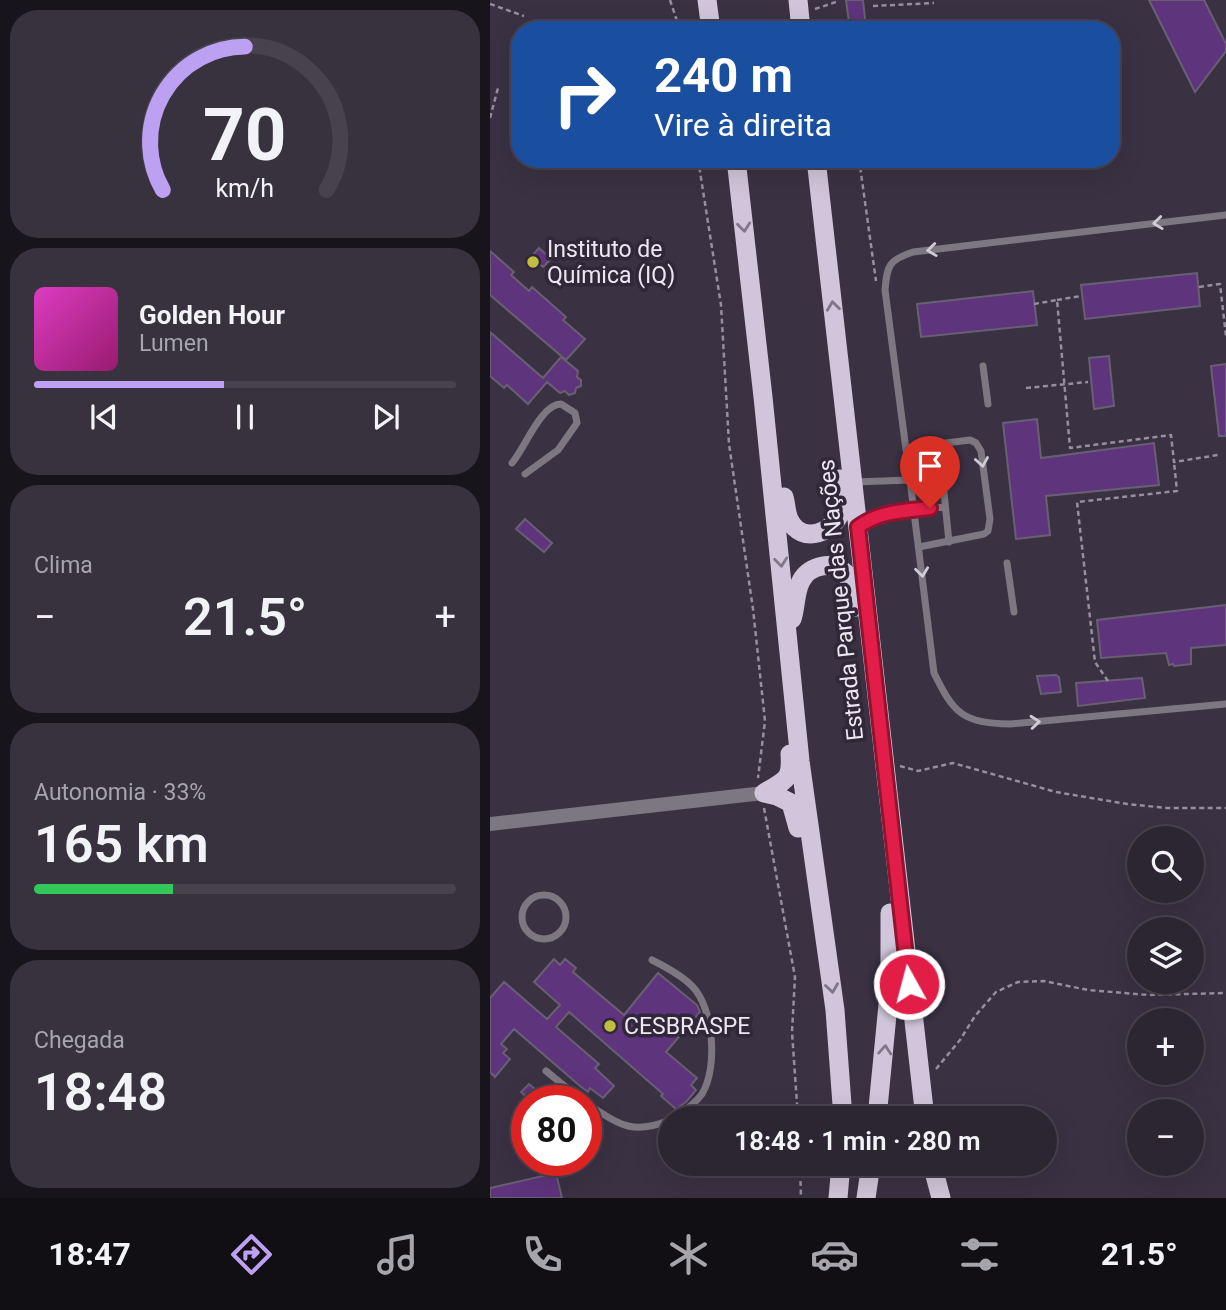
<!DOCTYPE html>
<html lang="pt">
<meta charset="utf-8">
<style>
:root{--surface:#2c2532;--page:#38313e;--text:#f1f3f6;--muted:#a6a5ac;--line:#48424d;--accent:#bca0f2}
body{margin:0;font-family:Roboto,sans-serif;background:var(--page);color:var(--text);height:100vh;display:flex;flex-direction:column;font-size:26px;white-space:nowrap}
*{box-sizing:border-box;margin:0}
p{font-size:23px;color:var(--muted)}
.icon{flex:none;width:38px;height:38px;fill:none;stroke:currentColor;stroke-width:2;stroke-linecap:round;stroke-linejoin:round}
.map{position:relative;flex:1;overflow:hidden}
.side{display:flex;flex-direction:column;gap:10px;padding:10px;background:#18141c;width:490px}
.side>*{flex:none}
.guide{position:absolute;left:21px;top:21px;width:609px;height:147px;border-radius:28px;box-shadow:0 7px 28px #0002,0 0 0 2px var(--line);background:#1a4fa0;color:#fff;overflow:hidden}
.fabs{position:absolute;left:637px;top:826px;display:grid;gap:14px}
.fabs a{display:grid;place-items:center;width:77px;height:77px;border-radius:50%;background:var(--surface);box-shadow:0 7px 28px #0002,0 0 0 2px var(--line);font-size:35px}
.speed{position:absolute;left:21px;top:1085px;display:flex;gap:14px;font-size:35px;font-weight:700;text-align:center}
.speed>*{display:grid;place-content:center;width:91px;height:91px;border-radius:50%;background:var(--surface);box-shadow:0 7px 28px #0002,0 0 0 2px var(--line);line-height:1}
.speed .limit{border:10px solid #d22;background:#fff;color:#111}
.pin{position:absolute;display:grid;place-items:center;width:60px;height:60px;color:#fff;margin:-72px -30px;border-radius:50% 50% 50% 0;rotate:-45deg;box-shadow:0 0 7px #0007}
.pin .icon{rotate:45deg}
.me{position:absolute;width:77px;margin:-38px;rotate:353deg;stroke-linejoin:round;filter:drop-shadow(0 0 5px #0008)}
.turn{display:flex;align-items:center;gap:24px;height:147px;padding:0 28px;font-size:32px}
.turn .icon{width:91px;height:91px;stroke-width:2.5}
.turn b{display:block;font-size:49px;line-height:60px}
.big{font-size:52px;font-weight:600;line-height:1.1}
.side .card{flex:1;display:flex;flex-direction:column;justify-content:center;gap:10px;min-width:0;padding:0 24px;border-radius:28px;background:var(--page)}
.side .dial{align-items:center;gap:0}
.dial svg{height:182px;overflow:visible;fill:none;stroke:var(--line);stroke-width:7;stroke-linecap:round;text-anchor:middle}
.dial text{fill:var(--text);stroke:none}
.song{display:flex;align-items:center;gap:21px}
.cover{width:84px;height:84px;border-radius:10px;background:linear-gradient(135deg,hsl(310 70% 55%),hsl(320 70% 35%))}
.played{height:7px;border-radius:4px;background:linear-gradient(90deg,var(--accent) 45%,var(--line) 45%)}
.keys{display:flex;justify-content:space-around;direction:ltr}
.heat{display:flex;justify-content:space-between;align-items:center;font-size:38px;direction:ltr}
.charge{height:10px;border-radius:5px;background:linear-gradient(90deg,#34c759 33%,var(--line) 0)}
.trip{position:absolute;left:168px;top:1106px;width:399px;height:70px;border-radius:35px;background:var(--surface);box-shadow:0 7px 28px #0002,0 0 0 2px var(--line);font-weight:600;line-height:70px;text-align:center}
.tab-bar{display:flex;height:112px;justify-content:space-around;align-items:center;background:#120f14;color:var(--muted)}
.tab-bar .icon{width:49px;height:49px}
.tab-bar .selected{color:var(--accent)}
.tab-bar b{font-size:32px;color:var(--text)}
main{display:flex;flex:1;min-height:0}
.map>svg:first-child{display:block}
.building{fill:#5e347c;stroke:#695f73;stroke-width:2}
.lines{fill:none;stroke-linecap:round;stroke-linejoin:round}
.path{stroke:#968f9e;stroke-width:2.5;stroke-dasharray:5 3.5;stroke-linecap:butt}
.service{stroke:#7c7781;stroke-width:7}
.tertiary{stroke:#7c7781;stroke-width:14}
.trunk{stroke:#d0c5da;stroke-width:19}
.oneway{stroke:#d1cbd6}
.oneway2{stroke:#807689}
.route-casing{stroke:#92132f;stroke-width:18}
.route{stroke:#e11d48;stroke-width:12}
.poi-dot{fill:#bfbe41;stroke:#302738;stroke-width:2.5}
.labels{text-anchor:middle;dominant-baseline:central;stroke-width:7;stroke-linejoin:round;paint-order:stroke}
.poi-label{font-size:23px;fill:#ede7f3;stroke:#302738;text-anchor:start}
.street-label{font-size:23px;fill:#ede7f3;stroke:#302738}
</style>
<main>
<section class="side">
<div class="card dial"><svg viewBox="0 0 100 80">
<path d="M14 69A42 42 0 1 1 86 69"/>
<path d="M14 69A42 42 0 0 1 50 6" stroke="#bca0f2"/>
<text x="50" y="56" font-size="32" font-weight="700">70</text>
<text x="50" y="72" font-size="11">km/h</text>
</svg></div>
<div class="card">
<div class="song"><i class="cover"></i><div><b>Golden Hour</b><p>Lumen</p></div></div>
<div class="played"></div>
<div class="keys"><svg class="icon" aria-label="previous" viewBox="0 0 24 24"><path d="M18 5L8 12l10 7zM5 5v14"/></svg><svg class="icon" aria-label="pause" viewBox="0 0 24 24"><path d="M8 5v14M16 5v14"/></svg><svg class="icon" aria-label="next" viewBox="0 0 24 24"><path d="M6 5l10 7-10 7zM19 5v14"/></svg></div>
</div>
<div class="card"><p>Clima</p>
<div class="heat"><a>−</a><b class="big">21.5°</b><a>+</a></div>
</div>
<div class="card"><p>Autonomia · 33%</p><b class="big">165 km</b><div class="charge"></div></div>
<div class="card"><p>Chegada</p><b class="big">18:48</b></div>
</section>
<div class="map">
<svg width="736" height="1198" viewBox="0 0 736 1198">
<rect width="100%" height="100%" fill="#3a3143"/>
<path class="building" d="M356,0H373L376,28L360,30Z
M659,0H714L736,44V51L705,92Z
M49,248L61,259L53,267L41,257Z
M0,251L24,272L21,275L39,291L42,287L76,317L73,320L95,339L76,360L0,295Z
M707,273L710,306L595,319L591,285Z
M543,291L547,325L431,337L427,304Z
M0,332L53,378L71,357L88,371L87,377L91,380V386L86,388L85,393L79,395L75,391L70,393L57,382L38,404L17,385L14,388L0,376Z
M619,356L624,406L604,409L599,358Z
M736,364V436H729L721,366Z
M547,419L551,458L664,443L669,485L556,496L560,535L526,539L513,423Z
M442,483L444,501L434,502L432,484Z
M35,519L62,543L54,552L26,529Z
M736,605V645L701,648V664L684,666L683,664L679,665L676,653L611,658L607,620Z
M566,675L569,677L571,692L551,694L547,676Z
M652,678L655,698L588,706L586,683Z
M64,959L70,965L75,959L86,968L83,972L134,1015L168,973L207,1005L210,1012L176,1052L207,1078L201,1085L206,1090L196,1102L186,1109L171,1096L173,1094L79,1012L66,1027L109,1064L105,1068L124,1086L113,1098L100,1088L98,1092L90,1086L24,1029L11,1044L17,1049L13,1053L20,1059L5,1077L0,1072V998L14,982L57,1019L70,1005L44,982Z
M39,1084L59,1101H41L36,1097L31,1092Z
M66,1173L72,1198H0V1188Z"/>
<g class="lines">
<path class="path" d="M180,0L190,30
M0,4L34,16
M383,6L444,3
M325,9L349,1
M95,26L176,21L203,24
M0,118L8,88
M208,159L231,305L239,444L263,609L275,721L268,778
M369,159L386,281
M709,287L730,284L736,336
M567,300L591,296
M544,304L567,300L580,448L681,435L684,462L728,455
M536,388L598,382
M618,681L605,662L587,502L687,491L684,462
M410,766L428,771L463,763L566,792L637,804L677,808H736
M274,808L305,977L302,1032L308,1118
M446,1069L470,1040L485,1016L506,992L528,982L554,981L598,990L658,995L736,993
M310,1164L311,1198"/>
<path class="service" d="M493,366L498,404
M449,443L459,542
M416,448L480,440L486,443L491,451L500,519L498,531L494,534L429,547
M22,463C35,448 51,404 71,404L85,413L87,423L68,450L35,474
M452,475L420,480L444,673C464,714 473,723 520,724L736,704
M365,482L420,480L395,290C397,265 399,260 423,252L736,215
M371,525C394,507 427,509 455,507
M517,563L524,612
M32 917a22 22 0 1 1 44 0a22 22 0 1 1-44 0Z
M162,960C176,967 191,975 202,986C224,1008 228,1068 212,1094C205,1104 193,1112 183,1118
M56,1071L93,1101
M96,1103C129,1124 141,1136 180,1120"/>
<path class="tertiary" d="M0,824L274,793"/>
<path class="trunk" d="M217,0L221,30
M308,0L311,30
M246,159L273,397L310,761L345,1010L353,1118
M326,159L435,1118
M294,497C296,503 296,513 299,519C311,546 347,533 352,507C353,499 351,488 350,479
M302,619C306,607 305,592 311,581C319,565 345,559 357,575C363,584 364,597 366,607
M274,793C295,780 302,781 300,754
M274,793L287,796L301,803L308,828
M387,1118L400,984V913
M442,1164L451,1198
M348,1198L351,1164
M376,1198L381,1164"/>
</g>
<defs><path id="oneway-chevron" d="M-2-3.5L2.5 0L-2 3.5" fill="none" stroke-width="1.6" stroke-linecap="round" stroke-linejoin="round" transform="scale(1.75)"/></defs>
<g class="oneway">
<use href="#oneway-chevron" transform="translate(668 223) rotate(173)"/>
<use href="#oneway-chevron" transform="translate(442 250) rotate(173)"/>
<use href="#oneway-chevron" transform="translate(492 462) rotate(81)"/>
<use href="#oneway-chevron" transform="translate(432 572) rotate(83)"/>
<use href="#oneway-chevron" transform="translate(545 722) rotate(-5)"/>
</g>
<g class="oneway2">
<use href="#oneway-chevron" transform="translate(254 227) rotate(84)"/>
<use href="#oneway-chevron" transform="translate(343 306) rotate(-97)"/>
<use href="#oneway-chevron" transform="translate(291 562) rotate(84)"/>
<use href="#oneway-chevron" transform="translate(342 988) rotate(82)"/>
<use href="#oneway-chevron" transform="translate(395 1050) rotate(-86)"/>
</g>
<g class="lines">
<defs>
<path id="route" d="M419,984L368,527C390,511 414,511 440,508"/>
</defs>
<use href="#route" class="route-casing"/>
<use href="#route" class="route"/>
</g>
<g class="poi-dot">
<circle cx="43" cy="262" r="7"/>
<circle cx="120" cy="1026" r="7"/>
</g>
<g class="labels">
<g class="poi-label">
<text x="57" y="249">Instituto de<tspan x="57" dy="26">Química (IQ)</tspan></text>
<text x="134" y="1026">CESBRASPE</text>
</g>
<g class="street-label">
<text transform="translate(351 600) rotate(-96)">Estrada Parque das Nações</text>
</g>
</g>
</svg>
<div class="fabs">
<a><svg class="icon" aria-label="search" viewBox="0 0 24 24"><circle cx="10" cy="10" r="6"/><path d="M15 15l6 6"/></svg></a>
<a><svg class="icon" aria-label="layers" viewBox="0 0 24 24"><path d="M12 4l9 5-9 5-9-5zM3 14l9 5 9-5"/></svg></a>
<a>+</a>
<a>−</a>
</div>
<div class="speed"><div class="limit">80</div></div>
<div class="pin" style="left:440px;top:508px;background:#d93025"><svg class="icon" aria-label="arrive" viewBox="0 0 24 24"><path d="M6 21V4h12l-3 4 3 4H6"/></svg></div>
<svg class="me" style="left:419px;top:984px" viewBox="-20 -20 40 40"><circle r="17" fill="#e11d48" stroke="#fff" stroke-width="3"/><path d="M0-11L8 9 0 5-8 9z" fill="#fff"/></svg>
<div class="trip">18:48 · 1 min · 280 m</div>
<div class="guide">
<div class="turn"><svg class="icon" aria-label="right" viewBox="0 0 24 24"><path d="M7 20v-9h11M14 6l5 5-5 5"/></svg><div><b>240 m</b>Vire à direita</div></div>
</div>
</div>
</main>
<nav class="tab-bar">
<b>18:47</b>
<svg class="icon selected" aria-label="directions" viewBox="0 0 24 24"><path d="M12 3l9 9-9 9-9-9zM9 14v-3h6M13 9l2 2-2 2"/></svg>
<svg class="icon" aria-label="music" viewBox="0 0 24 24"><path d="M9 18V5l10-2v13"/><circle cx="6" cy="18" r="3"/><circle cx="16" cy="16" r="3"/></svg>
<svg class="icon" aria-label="phone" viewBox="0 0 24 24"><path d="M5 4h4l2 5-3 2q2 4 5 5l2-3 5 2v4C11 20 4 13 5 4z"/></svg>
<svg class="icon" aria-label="climate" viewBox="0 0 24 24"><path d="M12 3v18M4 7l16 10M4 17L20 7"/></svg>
<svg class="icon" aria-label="car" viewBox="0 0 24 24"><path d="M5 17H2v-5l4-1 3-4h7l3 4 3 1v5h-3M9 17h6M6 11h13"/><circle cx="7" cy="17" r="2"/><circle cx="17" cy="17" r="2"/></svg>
<svg class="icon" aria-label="filters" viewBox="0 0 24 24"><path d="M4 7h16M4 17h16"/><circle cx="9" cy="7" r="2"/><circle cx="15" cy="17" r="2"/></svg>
<b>21.5°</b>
</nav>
